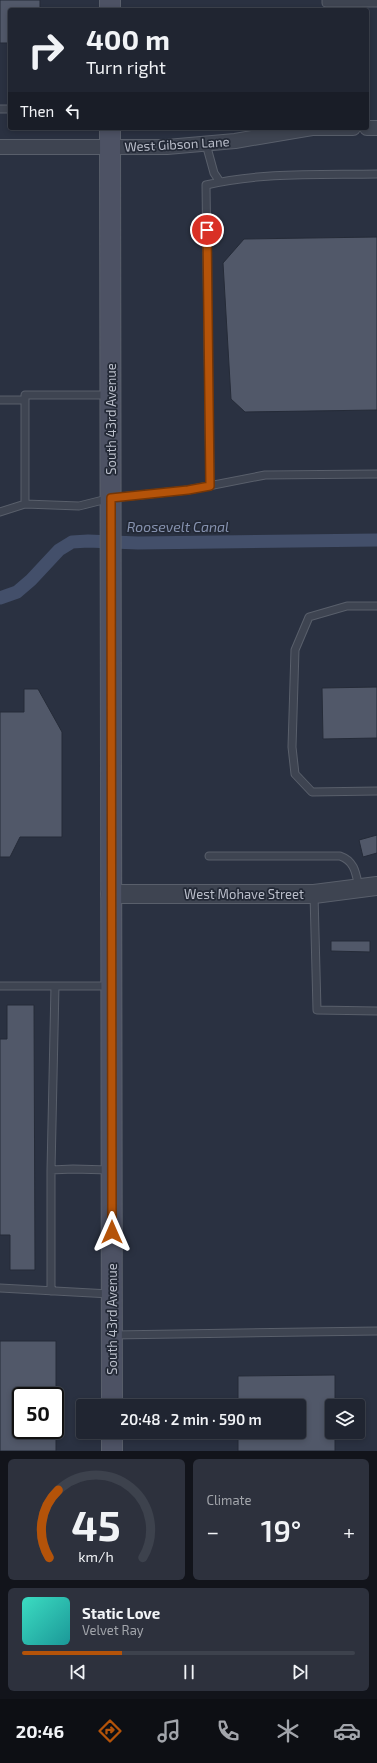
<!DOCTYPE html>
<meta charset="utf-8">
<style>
:root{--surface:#202531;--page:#2d313d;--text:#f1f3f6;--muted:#a2a5ab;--line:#3d424d;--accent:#b45309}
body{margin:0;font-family:"Exo 2",sans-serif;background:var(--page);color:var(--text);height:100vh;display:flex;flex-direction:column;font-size:15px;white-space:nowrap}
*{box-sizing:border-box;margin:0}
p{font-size:13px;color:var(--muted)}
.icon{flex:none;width:22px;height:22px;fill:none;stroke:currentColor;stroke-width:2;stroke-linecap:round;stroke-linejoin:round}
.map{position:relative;height:1451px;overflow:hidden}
.panel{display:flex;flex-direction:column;gap:8px;padding:8px;background:#12141b;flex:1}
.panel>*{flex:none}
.banner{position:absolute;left:8px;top:8px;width:361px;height:122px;border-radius:4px;box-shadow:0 2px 6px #0003,0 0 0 1px var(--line);background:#202531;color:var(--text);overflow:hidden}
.controls{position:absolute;left:325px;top:1399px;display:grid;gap:8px}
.controls a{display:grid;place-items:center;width:40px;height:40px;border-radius:4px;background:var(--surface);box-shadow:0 2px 6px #0003,0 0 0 1px var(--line);font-size:20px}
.speed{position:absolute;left:12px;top:1387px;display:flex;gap:8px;font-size:20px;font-weight:700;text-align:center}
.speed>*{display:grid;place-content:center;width:52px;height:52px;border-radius:50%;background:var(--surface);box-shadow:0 2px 6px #0003,0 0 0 1px var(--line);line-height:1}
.speed .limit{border:2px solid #111;border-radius:6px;background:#fff;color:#111}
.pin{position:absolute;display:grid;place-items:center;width:34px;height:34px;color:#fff;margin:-17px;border:2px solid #fff;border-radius:50%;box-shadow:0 1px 4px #0007}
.me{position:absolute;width:44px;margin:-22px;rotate:0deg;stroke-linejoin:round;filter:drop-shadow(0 0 3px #0008)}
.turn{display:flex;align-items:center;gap:14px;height:84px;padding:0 12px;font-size:18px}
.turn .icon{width:52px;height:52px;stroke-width:2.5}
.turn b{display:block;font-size:28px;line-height:34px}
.then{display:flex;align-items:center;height:38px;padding:0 12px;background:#0003;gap:8px;font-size:15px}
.big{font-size:30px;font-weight:600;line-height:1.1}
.panel .card{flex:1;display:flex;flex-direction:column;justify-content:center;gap:6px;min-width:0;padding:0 14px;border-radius:6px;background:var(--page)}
.panel .dial{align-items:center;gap:0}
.dial svg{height:104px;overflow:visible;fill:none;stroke:var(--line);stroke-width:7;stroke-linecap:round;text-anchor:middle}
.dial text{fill:var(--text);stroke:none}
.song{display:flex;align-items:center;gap:12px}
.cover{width:48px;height:48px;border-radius:6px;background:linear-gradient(135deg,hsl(170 70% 55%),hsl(180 70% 35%))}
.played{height:4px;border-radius:2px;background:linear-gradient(90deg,var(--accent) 30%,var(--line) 30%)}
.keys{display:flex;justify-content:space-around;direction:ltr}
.heat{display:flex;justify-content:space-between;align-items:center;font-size:22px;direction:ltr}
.panel .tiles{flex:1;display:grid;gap:8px;grid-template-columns:1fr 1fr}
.card:last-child{grid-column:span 2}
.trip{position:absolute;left:76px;top:1399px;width:230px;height:40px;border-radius:4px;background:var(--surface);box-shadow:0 2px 6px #0003,0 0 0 1px var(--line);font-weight:600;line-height:40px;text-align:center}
.dock{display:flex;height:64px;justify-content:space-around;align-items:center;background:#0d0f14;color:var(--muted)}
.dock .icon{width:28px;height:28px}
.dock .selected{color:var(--accent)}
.dock b{font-size:18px;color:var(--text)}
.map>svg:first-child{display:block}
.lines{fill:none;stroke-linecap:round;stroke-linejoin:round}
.canal{stroke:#434f6a;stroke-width:13}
.building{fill:#515869;stroke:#252b38}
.service-casing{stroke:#595f6b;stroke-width:9}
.minor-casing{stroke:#595f6b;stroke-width:16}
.tertiary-casing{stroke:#595f6b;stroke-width:20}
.secondary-casing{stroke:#595f6b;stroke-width:22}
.service{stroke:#3e4451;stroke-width:7}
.minor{stroke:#3e4451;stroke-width:14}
.tertiary{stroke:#3e4451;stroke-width:18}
.secondary{stroke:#4d5264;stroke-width:20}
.route-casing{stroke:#753606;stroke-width:10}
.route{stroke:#b45309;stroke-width:7}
.labels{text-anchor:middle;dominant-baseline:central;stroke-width:3.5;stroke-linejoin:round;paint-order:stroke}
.street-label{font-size:13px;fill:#bbbfcb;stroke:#232936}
.water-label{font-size:14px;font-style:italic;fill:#8692af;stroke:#232936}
</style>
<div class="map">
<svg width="377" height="1451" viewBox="0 0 377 1451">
<rect width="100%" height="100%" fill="#2a3141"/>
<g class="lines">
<path class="canal" d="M0,598L17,592L31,580L59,550L72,542L88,541L138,543L377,540"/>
</g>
<path class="building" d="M0,0H40V10H10V43H0Z
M377,237V410L245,412L231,399L223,263L244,239Z
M377,687V738L323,739L322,688Z
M24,689H38L62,732V837H20L10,857H0V712H24Z
M377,835V853L363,857L359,840Z
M331,941H370V952L331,951Z
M7,1005H34L35,1270H10V1235H0V1039H7Z
M0,1341H56V1396H21V1430H56V1451H0Z
M335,1375V1406H332V1432H335V1451H238V1432H299V1406H238V1376Z"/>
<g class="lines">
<defs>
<path id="service" d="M326,0V3H377
M0,109H10
M206,144L214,173L220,182
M109,395H25V504L79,506L111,498L188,490L265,475L377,474
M0,400H25
M210,486L206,185C261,172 321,175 377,174
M0,512L25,504
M377,606H347L309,617L295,650L292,747L295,774L312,792L377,791
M209,856H340C355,861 356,874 359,888
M314,894L317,1010L377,1011
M0,986H111
M51,1170L73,1169L110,1170
M0,1288L110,1294
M51,1291V1170L55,986
M113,1335L377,1331"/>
<path id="minor" d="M367,128H377
M0,147H167L235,141L312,128H353"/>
<path id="tertiary" d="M110,894H314L377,886"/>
<path id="secondary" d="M110,10V0
M110,128L112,1406
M112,1451V1432"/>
</defs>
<use href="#service" class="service-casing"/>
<use href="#minor" class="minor-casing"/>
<use href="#tertiary" class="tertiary-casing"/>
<use href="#secondary" class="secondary-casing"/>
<use href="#service" class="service"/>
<use href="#minor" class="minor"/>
<use href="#tertiary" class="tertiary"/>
<use href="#secondary" class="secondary"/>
</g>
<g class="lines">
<defs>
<path id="route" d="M112,1232L111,498L188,490L210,486L207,230"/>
</defs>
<use href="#route" class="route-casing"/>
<use href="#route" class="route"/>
</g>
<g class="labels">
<g class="street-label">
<text transform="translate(177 144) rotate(-3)">West Gibson Lane</text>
<text transform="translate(111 419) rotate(-90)">South 43rd Avenue</text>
<text x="244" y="894">West Mohave Street</text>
<text transform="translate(112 1319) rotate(-90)">South 43rd Avenue</text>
</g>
<g class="water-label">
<text x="178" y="526">Roosevelt Canal</text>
</g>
</g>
</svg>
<div class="controls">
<a><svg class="icon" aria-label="layers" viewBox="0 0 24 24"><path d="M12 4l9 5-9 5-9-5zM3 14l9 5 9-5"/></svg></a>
</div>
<div class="speed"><div class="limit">50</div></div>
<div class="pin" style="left:207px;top:230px;background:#d93025"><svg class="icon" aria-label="arrive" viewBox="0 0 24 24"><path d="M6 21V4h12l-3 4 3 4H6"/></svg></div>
<svg class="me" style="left:112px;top:1232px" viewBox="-20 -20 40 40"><path d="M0-17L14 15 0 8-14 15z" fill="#b45309" stroke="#fff" stroke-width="4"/></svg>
<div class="trip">20:48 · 2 min · 590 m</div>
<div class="banner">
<div class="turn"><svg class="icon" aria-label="right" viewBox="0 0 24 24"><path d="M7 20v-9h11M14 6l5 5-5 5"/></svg><div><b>400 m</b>Turn right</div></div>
<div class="then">Then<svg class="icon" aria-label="left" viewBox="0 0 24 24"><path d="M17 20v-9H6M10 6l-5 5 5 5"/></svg></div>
</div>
</div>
<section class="panel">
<div class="tiles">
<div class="card dial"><svg viewBox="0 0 100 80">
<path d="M14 69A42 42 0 1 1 86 69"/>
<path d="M14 69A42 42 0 0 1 21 17" stroke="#b45309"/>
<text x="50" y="56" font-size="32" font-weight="700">45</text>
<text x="50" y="72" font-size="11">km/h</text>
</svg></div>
<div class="card"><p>Climate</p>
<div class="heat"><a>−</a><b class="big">19°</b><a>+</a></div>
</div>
<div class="card">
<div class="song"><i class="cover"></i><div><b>Static Love</b><p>Velvet Ray</p></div></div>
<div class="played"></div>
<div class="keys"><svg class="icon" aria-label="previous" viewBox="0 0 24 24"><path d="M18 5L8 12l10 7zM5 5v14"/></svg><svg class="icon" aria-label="pause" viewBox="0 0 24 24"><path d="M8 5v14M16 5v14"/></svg><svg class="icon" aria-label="next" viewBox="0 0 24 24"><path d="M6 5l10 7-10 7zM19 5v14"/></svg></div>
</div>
</div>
</section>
<nav class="dock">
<b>20:46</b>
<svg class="icon selected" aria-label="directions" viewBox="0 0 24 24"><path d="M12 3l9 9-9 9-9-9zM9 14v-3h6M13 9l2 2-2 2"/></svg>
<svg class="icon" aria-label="music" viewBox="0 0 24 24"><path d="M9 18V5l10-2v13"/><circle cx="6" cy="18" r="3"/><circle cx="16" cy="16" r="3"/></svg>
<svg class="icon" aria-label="phone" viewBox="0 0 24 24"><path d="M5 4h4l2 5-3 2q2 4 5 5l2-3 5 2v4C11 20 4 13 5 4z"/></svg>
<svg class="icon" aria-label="climate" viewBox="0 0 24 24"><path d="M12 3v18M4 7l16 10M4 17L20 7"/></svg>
<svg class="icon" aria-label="car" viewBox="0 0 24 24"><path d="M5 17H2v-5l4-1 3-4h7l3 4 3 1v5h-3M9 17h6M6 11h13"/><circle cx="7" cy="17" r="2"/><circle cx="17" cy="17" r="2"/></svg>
</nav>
